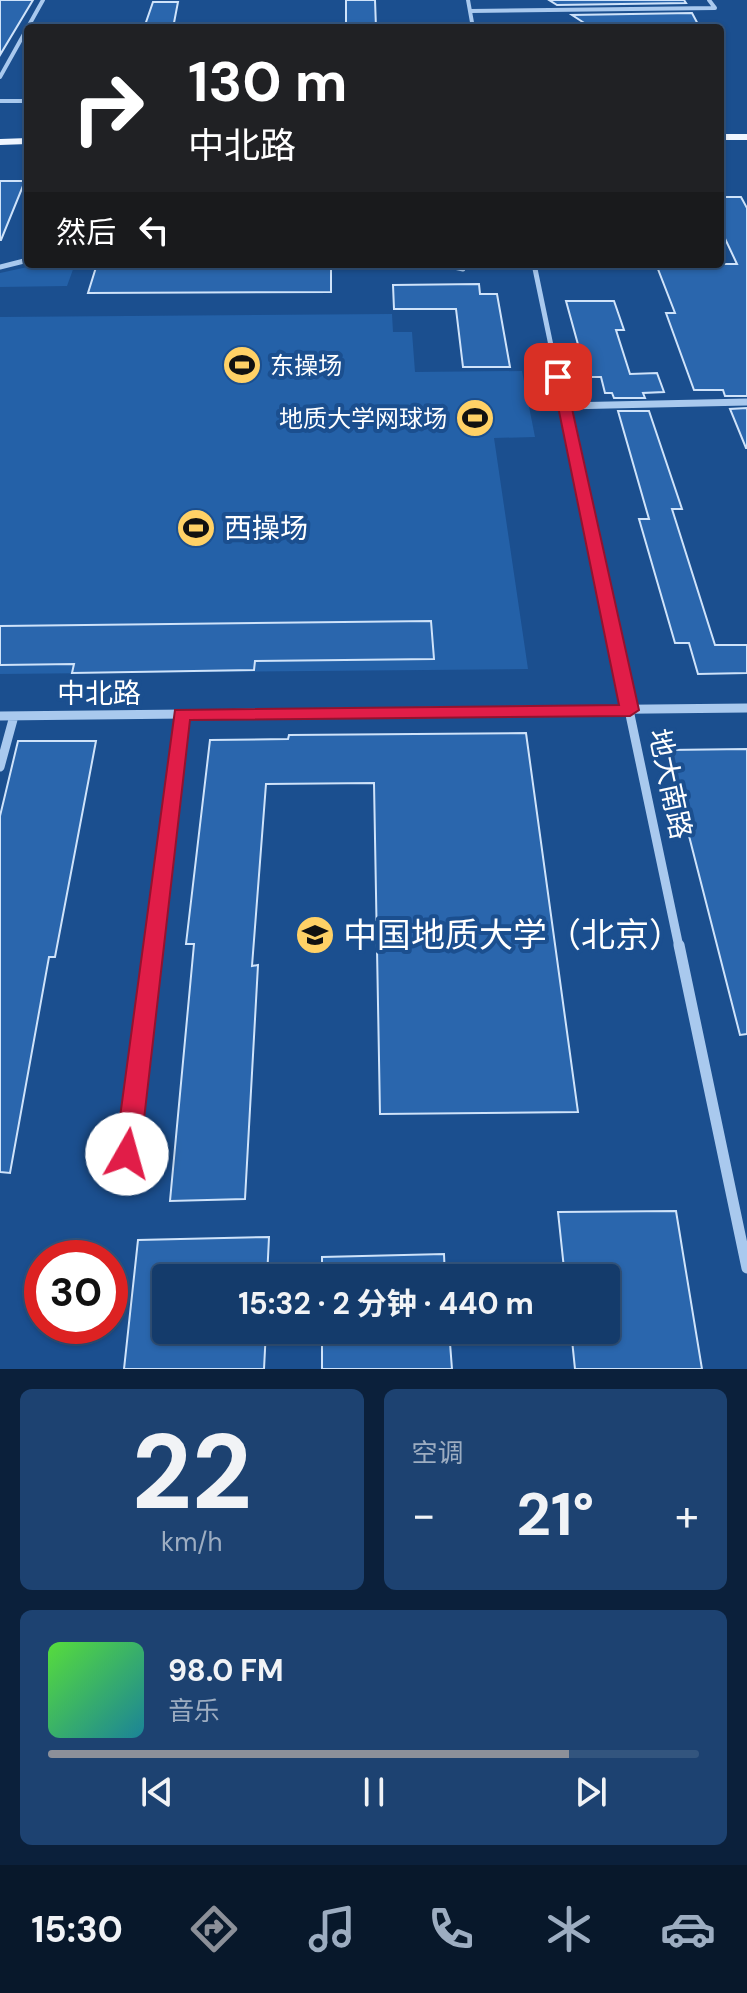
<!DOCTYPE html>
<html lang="zh">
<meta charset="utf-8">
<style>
:root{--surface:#143b6b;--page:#1d4271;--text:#f1f3f6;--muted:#9dadc1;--line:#33557e;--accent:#8c9099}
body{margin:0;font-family:"DM Sans","Noto Sans SC",sans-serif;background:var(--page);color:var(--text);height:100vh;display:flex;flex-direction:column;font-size:30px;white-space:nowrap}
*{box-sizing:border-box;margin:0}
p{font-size:26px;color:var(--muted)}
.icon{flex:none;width:44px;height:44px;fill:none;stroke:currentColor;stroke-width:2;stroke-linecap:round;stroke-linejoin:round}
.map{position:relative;height:1369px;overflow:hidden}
.drawer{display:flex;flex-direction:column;gap:20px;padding:20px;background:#0b203b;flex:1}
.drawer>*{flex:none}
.banner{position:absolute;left:24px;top:24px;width:700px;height:244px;border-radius:8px;box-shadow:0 2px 6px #0004,0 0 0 2px var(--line);background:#202124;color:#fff;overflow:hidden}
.speed{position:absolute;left:24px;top:1240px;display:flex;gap:16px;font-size:40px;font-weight:700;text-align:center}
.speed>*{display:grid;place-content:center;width:104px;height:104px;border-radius:50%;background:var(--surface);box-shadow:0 2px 6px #0004,0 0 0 2px var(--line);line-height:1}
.speed .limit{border:12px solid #d22;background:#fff;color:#111}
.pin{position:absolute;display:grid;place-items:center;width:68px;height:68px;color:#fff;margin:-34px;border-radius:16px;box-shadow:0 4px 12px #0006}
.me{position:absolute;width:88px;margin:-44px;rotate:7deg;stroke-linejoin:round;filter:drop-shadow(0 0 6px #0008)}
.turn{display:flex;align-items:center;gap:28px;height:168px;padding:0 32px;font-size:36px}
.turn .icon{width:104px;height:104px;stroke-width:2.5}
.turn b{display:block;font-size:56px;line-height:68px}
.then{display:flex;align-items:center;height:76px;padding:0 32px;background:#0003;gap:16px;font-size:30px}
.big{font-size:60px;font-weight:700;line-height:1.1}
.drawer .tile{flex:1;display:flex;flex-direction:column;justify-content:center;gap:12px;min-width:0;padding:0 28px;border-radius:12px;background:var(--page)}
.drawer .dial{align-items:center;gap:0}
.dial b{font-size:104px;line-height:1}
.song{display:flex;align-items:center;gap:24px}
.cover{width:96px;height:96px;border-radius:12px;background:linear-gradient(135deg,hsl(110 70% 55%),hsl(190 70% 35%))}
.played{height:8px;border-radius:4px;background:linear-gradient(90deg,var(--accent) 80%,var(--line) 80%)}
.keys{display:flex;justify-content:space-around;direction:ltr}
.heat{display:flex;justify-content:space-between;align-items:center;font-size:44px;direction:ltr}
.drawer .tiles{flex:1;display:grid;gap:20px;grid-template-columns:1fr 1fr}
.tile:last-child{grid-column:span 2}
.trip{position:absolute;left:152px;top:1264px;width:468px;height:80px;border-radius:8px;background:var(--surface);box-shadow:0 2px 6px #0004,0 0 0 2px var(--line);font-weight:700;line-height:80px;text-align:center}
.dock{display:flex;height:128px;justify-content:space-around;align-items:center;background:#08182b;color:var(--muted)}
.dock .icon{width:56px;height:56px}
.dock .selected{color:var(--accent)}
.dock b{font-size:36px;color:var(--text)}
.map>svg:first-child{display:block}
.green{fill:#2461a8}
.building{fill:#2a66ad;stroke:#cfe3fa;stroke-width:2}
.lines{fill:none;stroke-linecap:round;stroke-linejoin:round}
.street-far4{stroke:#a9c9ee;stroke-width:4}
.street-far3{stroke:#a9c9ee;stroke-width:5}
.street-far2{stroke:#a9c9ee;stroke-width:7}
.street-far1{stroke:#a9c9ee;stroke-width:9}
.street{stroke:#a9c9ee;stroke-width:11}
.primary{fill:#f0f6ff;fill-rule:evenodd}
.route{fill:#e11d48;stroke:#92132f;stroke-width:2}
.labels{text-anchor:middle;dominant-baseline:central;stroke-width:8;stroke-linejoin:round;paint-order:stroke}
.far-poi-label{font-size:24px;fill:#fff;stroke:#1b4f8f;text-anchor:start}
.poi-label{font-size:28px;fill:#fff;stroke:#1b4f8f;text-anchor:start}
.street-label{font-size:28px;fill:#fff;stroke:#1b4f8f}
.near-poi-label{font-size:34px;fill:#fff;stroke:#1b4f8f;text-anchor:start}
</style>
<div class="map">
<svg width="747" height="1369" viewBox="0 0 747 1369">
<rect width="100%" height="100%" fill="#1b4f8f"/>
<path class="green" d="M41,264H75L67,286L0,287V273Z
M392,314L393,332H412L415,372L522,371L535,437L494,438L528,669L0,674V317Z"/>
<path class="building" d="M0,0H33L0,55Z
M346,0H375L376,28H346Z
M549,0H684L686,3L557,5Z
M153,2H178L173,28H144Z
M692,13L700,28H592L572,15Z
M0,181H25L1,240H0Z
M720,197H741L747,208V396H725L723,390H694L666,313H675L656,264H737L720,228Z
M97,264H331V292L88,293Z
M479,284L480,294H497L510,367H463L456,309H394L393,285Z
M566,301H614L624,330H616L630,374L657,373L664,392L643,393L645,398H614L612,393H605L601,377H587Z
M747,408V448H746L730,409Z
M618,411H649L682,509H672L715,645H747V673L698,674L689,643H675L639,519H649Z
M431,621L434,659L255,661L254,670L72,673L74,664L0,665V626Z
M526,733L578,1112L380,1114L374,783L266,784L252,966L258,965L245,1199L170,1201L194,944H186L210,740L288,739L289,735Z
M18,741H96L55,957H49L10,1173L0,1172V816Z
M747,749V1034L740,1035L667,750Z
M676,1211L702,1369H575L571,1330H606V1278H565L558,1212Z
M269,1237L267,1278H166V1330H266L264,1369H124L138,1240Z
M444,1254L445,1278H322V1257Z
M322,1330H449L452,1369H322Z"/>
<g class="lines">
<path class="street-far4" d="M468,0L473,28
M470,11L715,8L709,0
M0,77L43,0
M0,101H28"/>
<path class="street-far3" d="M441,264L463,269
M534,264L554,360
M0,267L28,260"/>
<path class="street-far2" d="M554,358L609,617
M564,406L747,402"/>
<path class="street-far1" d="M609,615L679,947
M0,716L747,708
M0,767L14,716
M153,947L182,714"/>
<path class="street" d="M679,945L747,1268
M123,1186L153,945"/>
<path class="primary" d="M720,134H747V140H720Z
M28,138V144L0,145V139Z"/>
</g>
<path class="route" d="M558,373L565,377L639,710L630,716L190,720L140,1154L136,1162L127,1165L119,1162L115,1154L175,710L619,705L552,377Z"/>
<defs>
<symbol id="stadium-disc" viewBox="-11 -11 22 22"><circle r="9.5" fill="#ffd166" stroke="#1b4f8f"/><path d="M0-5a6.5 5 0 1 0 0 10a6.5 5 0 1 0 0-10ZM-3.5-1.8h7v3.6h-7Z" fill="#111"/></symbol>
<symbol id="university-disc" viewBox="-11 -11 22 22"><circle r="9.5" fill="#ffd166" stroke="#1b4f8f"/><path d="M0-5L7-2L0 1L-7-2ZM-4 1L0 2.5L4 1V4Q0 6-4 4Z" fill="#111"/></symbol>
</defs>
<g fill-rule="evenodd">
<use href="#stadium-disc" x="220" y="343" width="44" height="44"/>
<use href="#stadium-disc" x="453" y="396" width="44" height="44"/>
<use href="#stadium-disc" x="174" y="506" width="44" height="44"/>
<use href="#university-disc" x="293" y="913" width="44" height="44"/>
</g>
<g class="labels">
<g class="far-poi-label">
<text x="270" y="365">东操场</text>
<text x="447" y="418" text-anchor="end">地质大学网球场</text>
</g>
<g class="poi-label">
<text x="224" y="528">西操场</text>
</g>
<g class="street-label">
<text x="99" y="693">中北路</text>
<text transform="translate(670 784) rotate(78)">地大南路</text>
</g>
<g class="near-poi-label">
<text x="343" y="935">中国地质大学（北京）</text>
</g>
</g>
</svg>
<div class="speed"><div class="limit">30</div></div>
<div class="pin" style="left:558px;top:377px;background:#d93025"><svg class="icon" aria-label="arrive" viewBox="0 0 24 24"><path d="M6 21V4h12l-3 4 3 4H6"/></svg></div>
<svg class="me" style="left:127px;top:1154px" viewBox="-20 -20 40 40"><circle r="19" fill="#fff"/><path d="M0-13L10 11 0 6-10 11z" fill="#e11d48"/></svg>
<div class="trip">15:32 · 2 分钟 · 440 m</div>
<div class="banner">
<div class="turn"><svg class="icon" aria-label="right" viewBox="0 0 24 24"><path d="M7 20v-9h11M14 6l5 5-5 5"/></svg><div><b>130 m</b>中北路</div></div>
<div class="then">然后<svg class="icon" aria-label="left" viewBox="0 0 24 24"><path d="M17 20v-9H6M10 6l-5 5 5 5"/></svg></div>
</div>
</div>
<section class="drawer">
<div class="tiles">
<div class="tile dial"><b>22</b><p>km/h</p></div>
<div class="tile"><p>空调</p>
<div class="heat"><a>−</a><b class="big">21°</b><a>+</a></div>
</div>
<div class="tile">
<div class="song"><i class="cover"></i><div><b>98.0 FM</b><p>音乐</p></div></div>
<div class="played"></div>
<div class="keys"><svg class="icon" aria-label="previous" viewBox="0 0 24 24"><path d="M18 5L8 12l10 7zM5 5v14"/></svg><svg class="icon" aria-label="pause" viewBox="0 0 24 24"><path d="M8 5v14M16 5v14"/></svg><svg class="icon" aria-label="next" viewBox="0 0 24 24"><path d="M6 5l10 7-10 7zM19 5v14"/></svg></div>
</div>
</div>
</section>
<nav class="dock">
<b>15:30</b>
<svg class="icon selected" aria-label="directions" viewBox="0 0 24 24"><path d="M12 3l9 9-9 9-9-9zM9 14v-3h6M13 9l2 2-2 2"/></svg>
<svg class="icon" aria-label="music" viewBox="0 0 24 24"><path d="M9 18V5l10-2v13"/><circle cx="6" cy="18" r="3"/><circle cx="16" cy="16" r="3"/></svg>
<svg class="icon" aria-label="phone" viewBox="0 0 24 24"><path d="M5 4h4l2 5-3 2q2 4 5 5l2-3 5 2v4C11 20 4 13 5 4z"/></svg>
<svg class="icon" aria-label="climate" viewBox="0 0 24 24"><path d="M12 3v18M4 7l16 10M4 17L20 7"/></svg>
<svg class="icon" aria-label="car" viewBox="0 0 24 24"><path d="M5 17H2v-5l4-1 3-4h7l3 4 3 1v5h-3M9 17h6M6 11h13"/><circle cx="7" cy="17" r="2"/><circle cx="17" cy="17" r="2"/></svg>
</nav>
